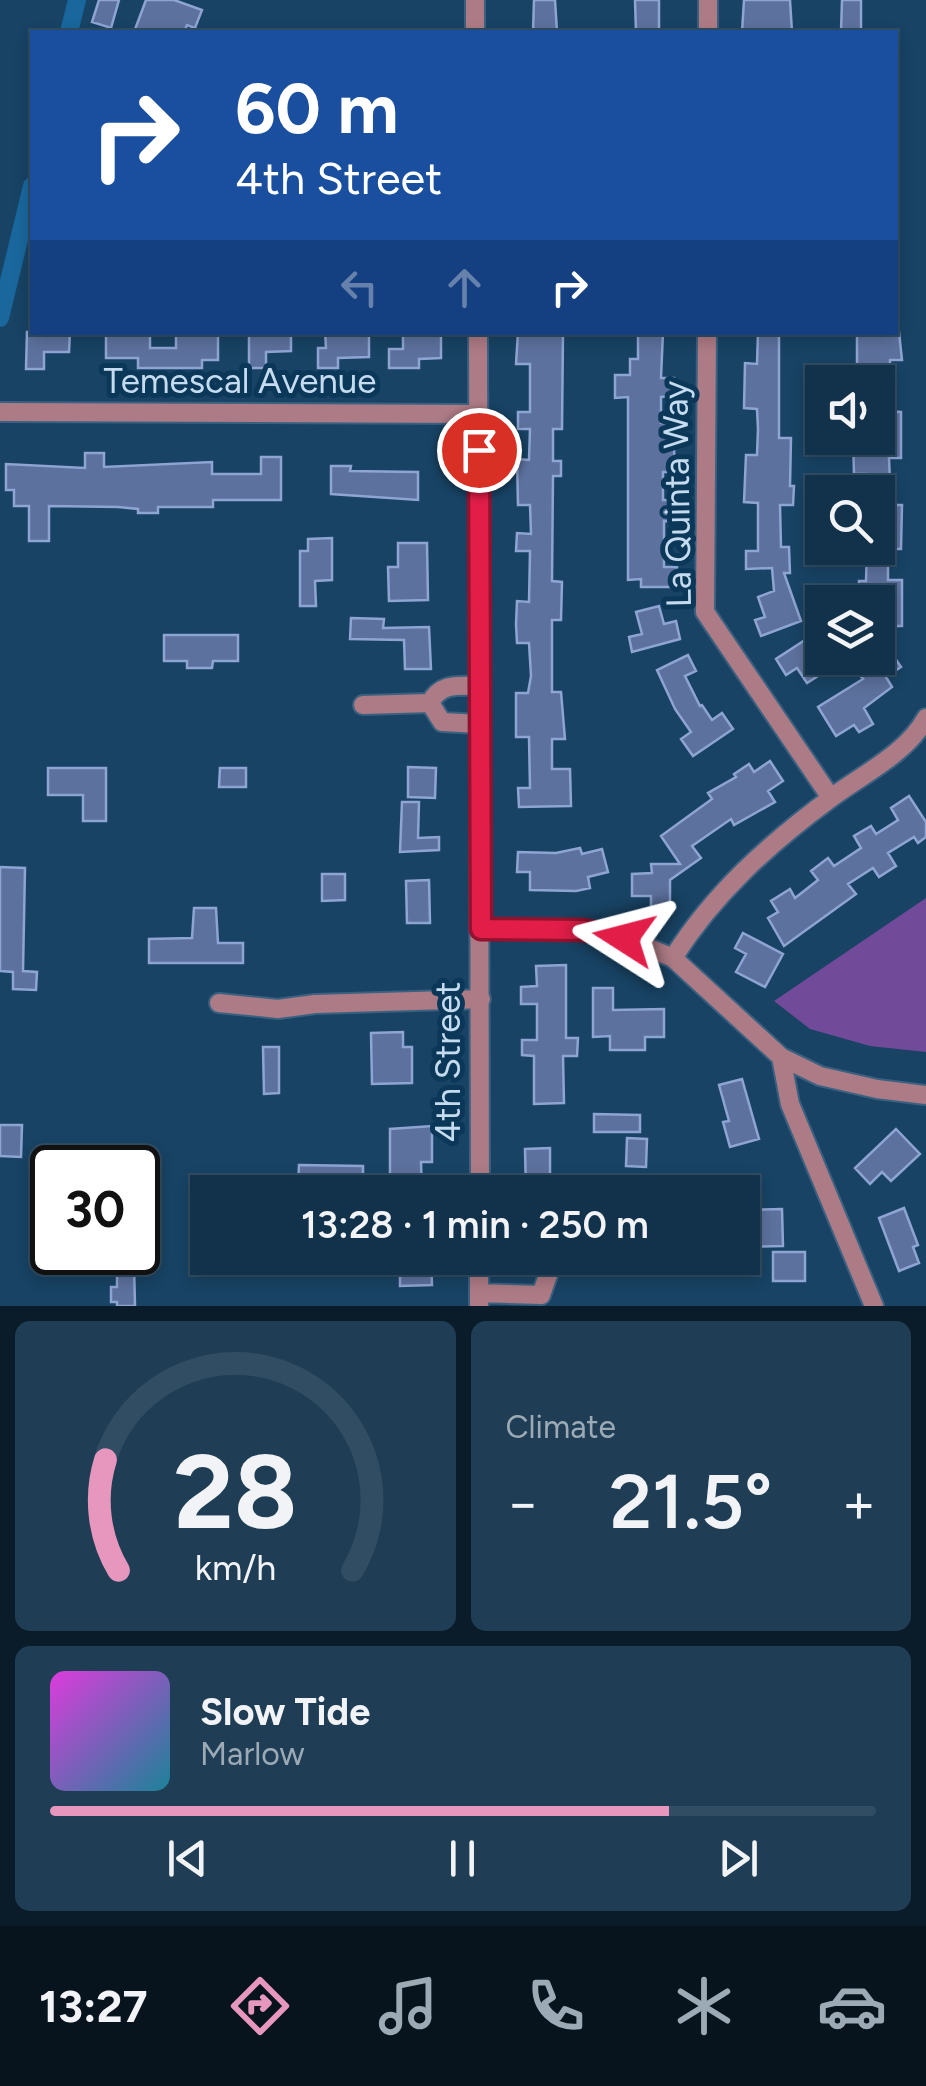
<!DOCTYPE html>
<meta charset="utf-8">
<style>
:root{--surface:#12324b;--page:#1f3e55;--text:#f1f3f6;--muted:#9caab5;--line:#314d63;--accent:#e797bd}
body{margin:0;font-family:Figtree,sans-serif;background:var(--page);color:var(--text);height:100vh;display:flex;flex-direction:column;font-size:38px;white-space:nowrap}
*{box-sizing:border-box;margin:0}
p{font-size:32px;color:var(--muted)}
.icon{flex:none;width:55px;height:55px;fill:none;stroke:currentColor;stroke-width:2;stroke-linecap:round;stroke-linejoin:round}
.map{position:relative;height:1306px;overflow:hidden}
.details{display:flex;flex-direction:column;gap:15px;padding:15px;background:#0a1c29;flex:1}
.details>*{flex:none}
.hud{position:absolute;left:30px;top:30px;width:868px;height:305px;border-radius:0px;box-shadow:0 5px 15px #0003,0 0 0 2px var(--line);background:#1a4fa0;color:#fff;overflow:hidden}
.buttons{position:absolute;left:805px;top:365px;display:grid;gap:20px}
.buttons a{display:grid;place-items:center;width:90px;height:90px;border-radius:0px;background:var(--surface);box-shadow:0 5px 15px #0003,0 0 0 2px var(--line);font-size:50px}
.speed{position:absolute;left:30px;top:1145px;display:flex;gap:20px;font-size:50px;font-weight:700;text-align:center}
.speed>*{display:grid;place-content:center;width:130px;height:130px;border-radius:50%;background:var(--surface);box-shadow:0 5px 15px #0003,0 0 0 2px var(--line);line-height:1}
.speed .limit{border:5px solid #111;border-radius:15px;background:#fff;color:#111}
.pin{position:absolute;display:grid;place-items:center;width:85px;height:85px;color:#fff;margin:-42px;border:5px solid #fff;border-radius:50%;box-shadow:0 2px 10px #0007}
.me{position:absolute;width:110px;margin:-55px;rotate:279deg;stroke-linejoin:round;filter:drop-shadow(0 0 8px #0008)}
.turn{display:flex;align-items:center;gap:35px;height:210px;padding:0 40px;font-size:45px}
.turn .icon{width:130px;height:130px;stroke-width:2.5}
.turn b{display:block;font-size:70px;line-height:85px}
.lanes{display:flex;align-items:center;height:95px;padding:0 40px;background:#0003;justify-content:center;gap:50px;direction:ltr}
.lanes .off{opacity:.35}
.big{font-size:75px;font-weight:600;line-height:1.1}
.details .tile{flex:1;display:flex;flex-direction:column;justify-content:center;gap:15px;min-width:0;padding:0 35px;border-radius:15px;background:var(--page)}
.details .dial{align-items:center;gap:0}
.dial svg{height:260px;overflow:visible;fill:none;stroke:var(--line);stroke-width:7;stroke-linecap:round;text-anchor:middle}
.dial text{fill:var(--text);stroke:none}
.song{display:flex;align-items:center;gap:30px}
.cover{width:120px;height:120px;border-radius:15px;background:linear-gradient(135deg,hsl(300 70% 55%),hsl(190 70% 35%))}
.played{height:10px;border-radius:5px;background:linear-gradient(90deg,var(--accent) 75%,var(--line) 75%)}
.keys{display:flex;justify-content:space-around;direction:ltr}
.heat{display:flex;justify-content:space-between;align-items:center;font-size:55px;direction:ltr}
.details .tiles{flex:1;display:grid;gap:15px;grid-template-columns:1fr 1fr}
.tile:last-child{grid-column:span 2}
.trip{position:absolute;left:190px;top:1175px;width:570px;height:100px;border-radius:0px;background:var(--surface);box-shadow:0 5px 15px #0003,0 0 0 2px var(--line);font-weight:600;line-height:100px;text-align:center}
.menu{display:flex;height:160px;justify-content:space-around;align-items:center;background:#07141e;color:var(--muted)}
.menu .icon{width:70px;height:70px}
.menu .active{color:var(--accent)}
.menu b{font-size:45px;color:var(--text)}
.map>svg:first-child{display:block}
.green{fill:#724a9a}
.lines{fill:none;stroke-linecap:round;stroke-linejoin:round}
.canal{stroke:#19679d;stroke-width:18}
.building{fill:#5c719d;stroke:#8ea4d3;stroke-width:2.5}
.minor-casing{stroke:#3b6180;stroke-width:22}
.minor{stroke:#ad7b85;stroke-width:18}
.route-casing{stroke:#92132f;stroke-width:25}
.route{stroke:#e11d48;stroke-width:18}
.labels{text-anchor:middle;dominant-baseline:central;stroke-width:10;stroke-linejoin:round;paint-order:stroke}
.street-label{font-size:35px;fill:#c5dbef;stroke:#0b3859}
</style>
<div class="map">
<svg width="926" height="1306" viewBox="0 0 926 1306">
<rect width="100%" height="100%" fill="#184364"/>
<path class="green" d="M926,898V1052L870,1046L810,1029L774,1001Z"/>
<g class="lines">
<path class="canal" d="M69,32L77,0
M0,318L32,186"/>
</g>
<path class="building" d="M99,0H119L111,28L92,22Z
M146,0H174L202,10L195,28L187,25L184,32H134Z
M534,0H555L557,32H533Z
M635,0H659V32H636Z
M744,0H790L792,32H742Z
M842,0H861V32H841Z
M27,332H70L69,352H44V369H26Z
M106,332H150V348H176V332H218V360H202V368H138V358H106Z
M249,332H291V351L266,352V368H249Z
M325,332H369V357L338,358V368H318V348H326Z
M403,332H441V358L419,359V368H389V349H403Z
M518,332H563L562,429H553V461H561V476H553L552,581L562,582L561,620H552V692H561L565,739H552V769H570L571,806L519,807L518,788H530L529,737H516V693H528L531,676L529,643H517L516,624L517,601L529,602L530,551H516L517,533L531,534L530,505H518L517,459L529,460L530,429H518V412H530V364H516Z
M638,332H663L661,378H674L675,396L661,397V423H673L675,472H663V500H674L673,522L664,521V567H677L678,587H641V579L628,580V397L615,398V375H630V359H638Z
M758,332H779V438H791L790,486H794L793,505H780L781,547H789L790,573H784L801,621L761,636L755,620L765,617L758,597L774,591L772,568L746,569V551H758V503L744,502L746,455H757L758,429L757,409L744,408L745,363L757,364Z
M857,332H899L902,360H890V379H857Z
M878,411L901,412V458H889L891,505H902L901,549H888V580H902V626H878V602H859V581H866L867,548H878V492H868L867,474H854L853,438H878Z
M85,453H104V467L212,462V474H261V457H281V500H213V507H158V513H138V509L118,507L49,506V541H29V506H14V490H6V464L85,468Z
M331,466H351L350,471L418,472V500L331,494Z
M332,538V580L315,581L316,606H300V551H308V539Z
M398,543H427L428,600L389,601L388,567H398Z
M659,606L664,624L676,621L680,639L632,652L629,637L642,634L636,612Z
M351,618L384,619L383,628L429,627L431,669H405L404,640L350,639Z
M164,635H238V661H213L212,668H187V661H164Z
M805,640L826,671L807,683L797,668L786,675L776,659Z
M888,648L901,667L886,677L892,687L864,708L873,724L859,732L854,725L836,736L818,707L863,679L856,670Z
M688,655L696,671L685,676L700,706L702,705L712,720L722,713L733,729L693,756L681,739L691,732L675,709L657,670Z
M770,761L783,781L768,791L775,802L734,825L731,819L692,846L701,858L670,880V908H651V896H632V874L652,873L651,864H680L661,836L712,799L708,793L736,777L734,774L749,764L754,772Z
M408,767L436,768L435,798L408,797Z
M48,768H106V821H83V795H48Z
M220,768H246V787H219Z
M909,796L926,822V837L918,843L914,837L888,853L896,866L879,877L873,868L848,884L856,894L784,946L768,918L778,912L771,901L790,889L795,898L818,880L811,871L828,858L834,866L861,848L854,836L871,826L876,834L898,820L891,808Z
M402,802H419L418,838L439,837V850L400,852Z
M580,848L582,854L602,849L608,872L588,877L590,888L576,891L530,890V872H517L518,852L556,853Z
M0,867L25,868L23,971L37,972L36,990L13,989V972L0,971Z
M322,874H345V900L322,901Z
M429,880L430,923H407L406,881Z
M194,908H216L218,943H243V963H149V939L192,938Z
M743,933L783,954L765,987L736,972L746,954L735,948Z
M566,965V1038H578L577,1056H563L564,1103L534,1104V1056L522,1055V1040H537V1004H521V987L537,986L536,966Z
M593,988H613V1010L664,1009V1037H645V1050H610V1036L593,1037Z
M403,1032V1047H412V1083L372,1084L371,1033Z
M263,1047H279V1093L264,1094Z
M742,1079L759,1139L730,1147L723,1122L729,1121L719,1085Z
M594,1114L640,1115V1132H594Z
M0,1125H22L21,1157L0,1156Z
M432,1126V1162H421L422,1192H390V1129Z
M896,1129L920,1154L891,1181L882,1172L870,1184L855,1168Z
M627,1138L647,1139L646,1167L626,1166Z
M550,1148V1176H576V1192H526L525,1149Z
M299,1165L363,1166V1186L298,1185Z
M904,1208L918,1245L913,1247L919,1263L899,1271L879,1218Z
M782,1209L783,1246L742,1247V1210Z
M773,1252H805V1281H773Z
M408,1258H431L432,1285L400,1286V1267H408Z
M117,1264H134L135,1306H117V1302H111V1287H117Z"/>
<g class="lines">
<defs>
<path id="minor" d="M475,32V0
M708,32V0
M478,332L480,1192
M707,332L705,612L831,798
M0,412L479,414
M430,703L442,722L480,724
M363,705L430,703C441,682 459,686 480,686
M481,929L583,930L625,938L673,958L781,1057L820,1076L877,1089L926,1095
M673,958C714,893 770,843 831,798C863,774 906,754 926,718
M219,1003L278,1009L315,1004L481,999
M781,1057L790,1104L874,1306
M479,1293L541,1295L554,1258
M479,1306V1258"/>
</defs>
<use href="#minor" class="minor-casing"/>
<use href="#minor" class="minor"/>
</g>
<g class="lines">
<defs>
<path id="route" d="M479,450L481,929L583,930L624,938"/>
</defs>
<use href="#route" class="route-casing"/>
<use href="#route" class="route"/>
</g>
<g class="labels">
<g class="street-label">
<text x="240" y="381">Temescal Avenue</text>
<text transform="translate(677 494) rotate(-91)">La Quinta Way</text>
<text transform="translate(448 1062) rotate(-90)">4th Street</text>
</g>
</g>
</svg>
<div class="buttons">
<a><svg class="icon" aria-label="sound" viewBox="0 0 24 24"><path d="M4 9h4l5-4v14l-5-4H4zM17 9q2 3 0 6"/></svg></a>
<a><svg class="icon" aria-label="search" viewBox="0 0 24 24"><circle cx="10" cy="10" r="6"/><path d="M15 15l6 6"/></svg></a>
<a><svg class="icon" aria-label="layers" viewBox="0 0 24 24"><path d="M12 4l9 5-9 5-9-5zM3 14l9 5 9-5"/></svg></a>
</div>
<div class="speed"><div class="limit">30</div></div>
<div class="pin" style="left:479px;top:450px;background:#d93025"><svg class="icon" aria-label="arrive" viewBox="0 0 24 24"><path d="M6 21V4h12l-3 4 3 4H6"/></svg></div>
<svg class="me" style="left:624px;top:938px" viewBox="-20 -20 40 40"><path d="M0-17L14 15 0 8-14 15z" fill="#e11d48" stroke="#fff" stroke-width="4"/></svg>
<div class="trip">13:28 · 1 min · 250 m</div>
<div class="hud">
<div class="turn"><svg class="icon" aria-label="right" viewBox="0 0 24 24"><path d="M7 20v-9h11M14 6l5 5-5 5"/></svg><div><b>60 m</b>4th Street</div></div>
<div class="lanes"><svg class="icon off" aria-label="left" viewBox="0 0 24 24"><path d="M17 20v-9H6M10 6l-5 5 5 5"/></svg><svg class="icon off" aria-label="ahead" viewBox="0 0 24 24"><path d="M12 20V5M6 11l6-6 6 6"/></svg><svg class="icon" aria-label="right" viewBox="0 0 24 24"><path d="M7 20v-9h11M14 6l5 5-5 5"/></svg></div>
</div>
</div>
<section class="details">
<div class="tiles">
<div class="tile dial"><svg viewBox="0 0 100 80">
<path d="M14 69A42 42 0 1 1 86 69"/>
<path d="M14 69A42 42 0 0 1 10 35" stroke="#e797bd"/>
<text x="50" y="56" font-size="32" font-weight="700">28</text>
<text x="50" y="72" font-size="11">km/h</text>
</svg></div>
<div class="tile"><p>Climate</p>
<div class="heat"><a>−</a><b class="big">21.5°</b><a>+</a></div>
</div>
<div class="tile">
<div class="song"><i class="cover"></i><div><b>Slow Tide</b><p>Marlow</p></div></div>
<div class="played"></div>
<div class="keys"><svg class="icon" aria-label="previous" viewBox="0 0 24 24"><path d="M18 5L8 12l10 7zM5 5v14"/></svg><svg class="icon" aria-label="pause" viewBox="0 0 24 24"><path d="M8 5v14M16 5v14"/></svg><svg class="icon" aria-label="next" viewBox="0 0 24 24"><path d="M6 5l10 7-10 7zM19 5v14"/></svg></div>
</div>
</div>
</section>
<nav class="menu">
<b>13:27</b>
<svg class="icon active" aria-label="directions" viewBox="0 0 24 24"><path d="M12 3l9 9-9 9-9-9zM9 14v-3h6M13 9l2 2-2 2"/></svg>
<svg class="icon" aria-label="music" viewBox="0 0 24 24"><path d="M9 18V5l10-2v13"/><circle cx="6" cy="18" r="3"/><circle cx="16" cy="16" r="3"/></svg>
<svg class="icon" aria-label="phone" viewBox="0 0 24 24"><path d="M5 4h4l2 5-3 2q2 4 5 5l2-3 5 2v4C11 20 4 13 5 4z"/></svg>
<svg class="icon" aria-label="climate" viewBox="0 0 24 24"><path d="M12 3v18M4 7l16 10M4 17L20 7"/></svg>
<svg class="icon" aria-label="car" viewBox="0 0 24 24"><path d="M5 17H2v-5l4-1 3-4h7l3 4 3 1v5h-3M9 17h6M6 11h13"/><circle cx="7" cy="17" r="2"/><circle cx="17" cy="17" r="2"/></svg>
</nav>
